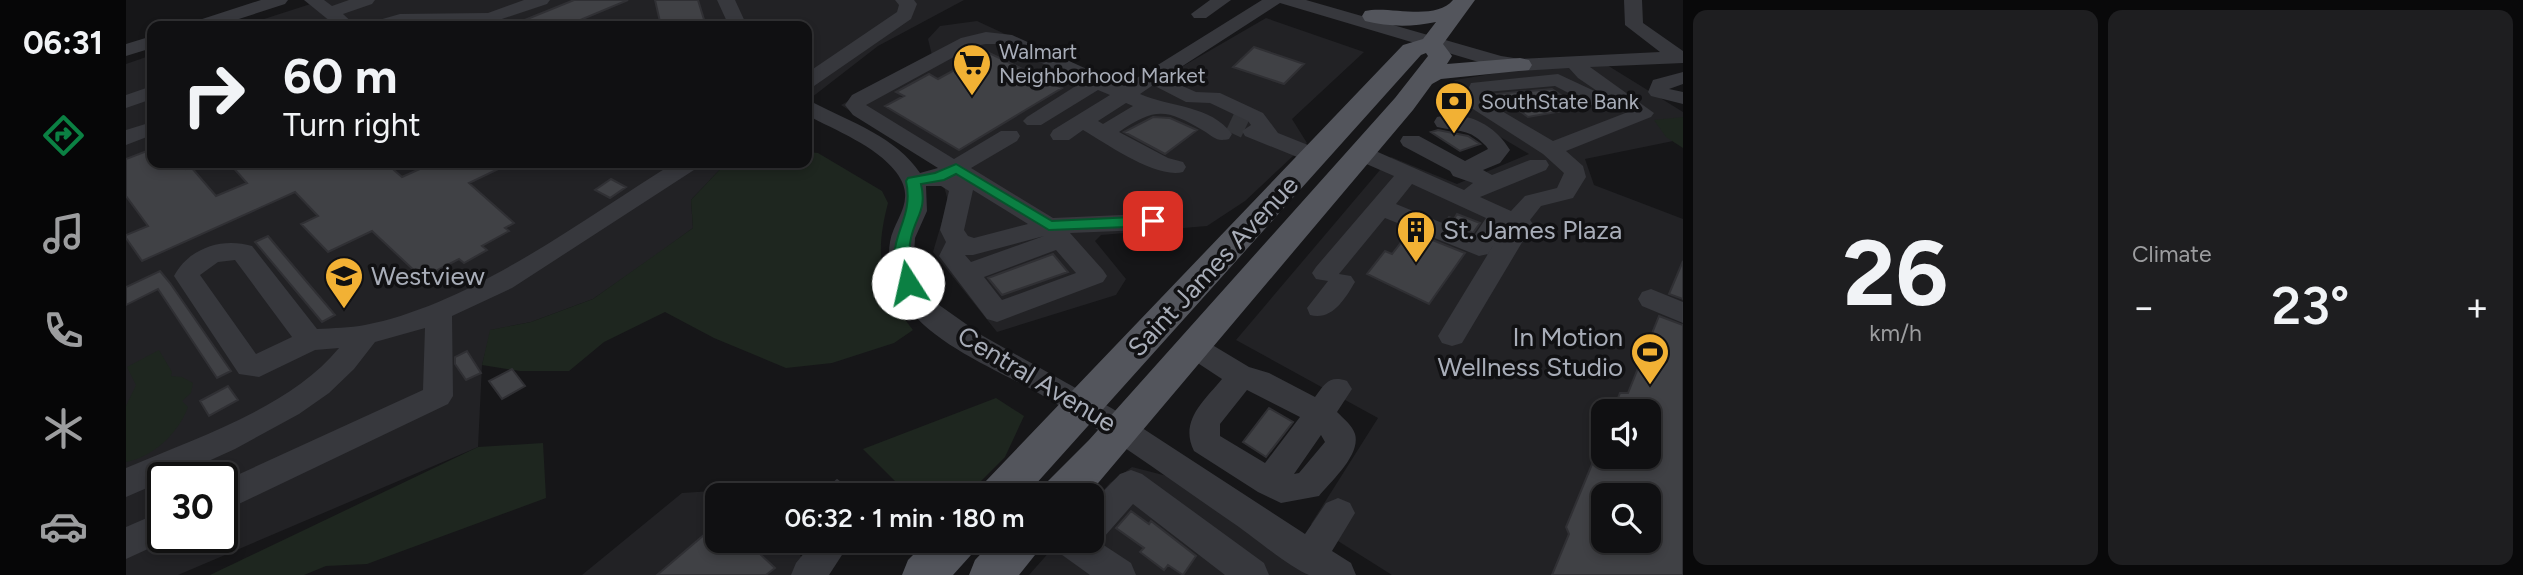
<!DOCTYPE html>
<meta charset="utf-8">
<style>
:root{--surface:#101012;--page:#1e1e20;--text:#f1f3f6;--muted:#9c9d9f;--line:#303032;--accent:#0b8043}
body{margin:0;font-family:Figtree,sans-serif;background:var(--page);color:var(--text);height:100vh;display:flex;flex-direction:column;font-size:26px;white-space:nowrap}
*{box-sizing:border-box;margin:0}
p{font-size:23px;color:var(--muted)}
.icon{flex:none;width:38px;height:38px;fill:none;stroke:currentColor;stroke-width:2;stroke-linecap:round;stroke-linejoin:round}
.map{position:relative;flex:1;overflow:hidden}
.details{display:flex;flex-direction:column;gap:10px;padding:10px;background:#09090a;width:840px}
.details>*{flex:none}
.guide{position:absolute;left:21px;top:21px;width:665px;height:147px;border-radius:14px;box-shadow:0 4px 10px #0003,0 0 0 2px var(--line);background:#101012;color:var(--text);overflow:hidden}
.buttons{position:absolute;left:1465px;top:399px;display:grid;gap:14px}
.buttons a{display:grid;place-items:center;width:70px;height:70px;border-radius:14px;background:var(--surface);box-shadow:0 4px 10px #0003,0 0 0 2px var(--line);font-size:35px}
.speed{position:absolute;left:21px;top:462px;display:flex;gap:14px;font-size:35px;font-weight:700;text-align:center}
.speed>*{display:grid;place-content:center;width:91px;height:91px;border-radius:50%;background:var(--surface);box-shadow:0 4px 10px #0003,0 0 0 2px var(--line);line-height:1}
.speed .limit{border:4px solid #111;border-radius:10px;background:#fff;color:#111}
.pin{position:absolute;display:grid;place-items:center;width:60px;height:60px;color:#fff;margin:-30px;border-radius:14px;box-shadow:0 4px 10px #0006}
.me{position:absolute;width:77px;margin:-38px;rotate:350deg;stroke-linejoin:round;filter:drop-shadow(0 0 5px #0008)}
.turn{display:flex;align-items:center;gap:24px;height:147px;padding:0 21px;font-size:32px}
.turn .icon{width:91px;height:91px;stroke-width:2.5}
.turn b{display:block;font-size:49px;line-height:60px}
.big{font-size:52px;font-weight:600;line-height:1.1}
.details .widget{flex:1;display:flex;flex-direction:column;justify-content:center;gap:10px;min-width:0;padding:0 24px;border-radius:14px;background:var(--page)}
.details .dial{align-items:center;gap:0}
.dial b{font-size:91px;line-height:1}
.heat{display:flex;justify-content:space-between;align-items:center;font-size:38px;direction:ltr}
.details .tiles{flex:1;display:grid;gap:10px;grid-template-columns:repeat(2,1fr)}
.trip{position:absolute;left:579px;top:483px;width:399px;height:70px;border-radius:14px;background:var(--surface);box-shadow:0 4px 10px #0003,0 0 0 2px var(--line);font-weight:600;line-height:70px;text-align:center}
main{display:flex;flex:1;min-height:0}
.dock{display:flex;flex-direction:column;width:126px;justify-content:space-around;align-items:center;background:#060607;color:var(--muted)}
.dock .icon{width:49px;height:49px}
.dock .current{color:var(--accent)}
.dock b{font-size:32px;color:var(--text)}
.map>svg:first-child{display:block}
.built{fill:#222225;fill-rule:evenodd}
.green{fill:#1e261f}
.building{fill:#404145;stroke:#303034;stroke-width:2;fill-rule:evenodd}
.lines{fill:none;stroke-linecap:round;stroke-linejoin:round}
.minor-tunnel{stroke:#333438;stroke-width:19;stroke-dasharray:19 10;stroke-linecap:butt}
.minor{fill:#37383d;fill-rule:evenodd}
.major{fill:#53555c;fill-rule:evenodd}
.route{fill:#0b8043;stroke:#07532c;stroke-width:2}
.labels{text-anchor:middle;dominant-baseline:central;stroke-width:7;stroke-linejoin:round;paint-order:stroke}
.far-poi-label{font-size:21px;fill:#a8adb8;stroke:#111113;text-anchor:start}
.poi-label{font-size:26px;fill:#a8adb8;stroke:#111113;text-anchor:start}
.street-label{font-size:26px;fill:#a8adb8;stroke:#111113}
</style>
<main>
<nav class="dock">
<b>06:31</b>
<svg class="icon current" aria-label="directions" viewBox="0 0 24 24"><path d="M12 3l9 9-9 9-9-9zM9 14v-3h6M13 9l2 2-2 2"/></svg>
<svg class="icon" aria-label="music" viewBox="0 0 24 24"><path d="M9 18V5l10-2v13"/><circle cx="6" cy="18" r="3"/><circle cx="16" cy="16" r="3"/></svg>
<svg class="icon" aria-label="phone" viewBox="0 0 24 24"><path d="M5 4h4l2 5-3 2q2 4 5 5l2-3 5 2v4C11 20 4 13 5 4z"/></svg>
<svg class="icon" aria-label="climate" viewBox="0 0 24 24"><path d="M12 3v18M4 7l16 10M4 17L20 7"/></svg>
<svg class="icon" aria-label="car" viewBox="0 0 24 24"><path d="M5 17H2v-5l4-1 3-4h7l3 4 3 1v5h-3M9 17h6M6 11h13"/><circle cx="7" cy="17" r="2"/><circle cx="17" cy="17" r="2"/></svg>
</nav>
<div class="map">
<svg width="1557" height="575" viewBox="0 0 1557 575">
<rect width="100%" height="100%" fill="#161618"/>
<path class="built" d="M197,0H838L752,46L681,101V26H116Z
M1140,18L1238,52L1166,119L1181,143L1119,201L1081,226L975,235L969,241L1000,279L990,295L871,332L807,252L822,201L813,168L715,105L806,55L802,39L814,26L851,21L1009,94Z
M26,55V163H600L565,200L567,228L530,255L467,299L405,322L365,330L356,365L352,447L52,575H0V64ZM37,478H96V537H37Z
M1468,57L1557,112V139L1459,159L1468,185L1557,219V575H1266L1185,524L1252,418L1110,340L1265,157L1331,184L1403,154L1312,100L1329,80ZM1477,411H1522V457H1477ZM1477,495H1522V541H1477Z
M1006,467L1041,476L1190,575H903L933,541H966V503L984,483Z
M602,490L607,495H592V541H658L696,575H456L556,493Z"/>
<path class="green" d="M1557,117V148L1540,137L1528,120Z
M681,152L692,153L756,191L762,203C748,256 754,287 787,330L768,343L706,363L660,368L588,338L539,312L478,342L443,371H394L356,365L364,330L405,322L467,299L567,228L565,200L600,163H681Z
M33,350L46,372L45,376L56,377L67,383L65,393L56,401L62,407C53,432 28,457 0,462V406L10,385L1,367Z
M870,398L898,416L879,457L841,495H783L737,449Z
M417,443L420,498L241,564L200,566L178,575H84L352,447Z"/>
<path class="building" d="M448,0H502L440,26H384Z
M529,0H572L580,26H535Z
M1128,47L1178,64L1158,84L1107,67Z
M861,52L936,88L833,150L759,106L778,96L770,92L803,74L812,79Z
M1426,89L1454,108L1402,117L1371,94Z
M1027,117L1044,118L1071,130L1039,154L998,132Z
M1312,130L1342,136L1354,144L1334,151L1305,132Z
M26,149V163H54L60,169L65,167L90,196L121,183L103,163H260L276,177L307,163H385L343,183L388,223L379,228L383,231L356,246L361,250L338,263L333,259L304,274L301,270L293,275L246,231L202,252L175,224L192,216L169,192L16,261L0,238V235L22,226L0,196V159Z
M485,179L500,187L484,198L469,190Z
M1331,214L1354,223L1347,233L1320,222L1323,217L1328,219Z
M1294,235L1339,253L1303,304L1241,274L1259,251L1266,254L1277,240L1287,244Z
M142,236L158,255L209,315L196,322L129,242Z
M927,254L942,272L876,295L862,278Z
M1557,261V299L1543,294Z
M34,271L44,283L105,371L91,378L32,289L0,305V287Z
M1533,316L1557,325V575H1426L1443,534L1440,527L1469,457H1522V411H1487L1494,393H1502ZM1477,495H1522V541H1477Z
M341,351L355,373L340,380L329,364V357Z
M386,369L399,386L376,399L363,381Z
M102,386L112,400L83,416L74,401Z
M1143,408L1167,422L1140,457L1117,442Z
M711,480L729,495H694Z
M1005,511L1023,524L1025,521L1070,556L1057,575L1042,565L1038,570L1014,552L1018,548L990,528Z
M592,523V541H620L649,568L640,575H531Z"/>
<g class="lines">
<path class="minor-tunnel" d="M1104,122L1119,129"/>
<path class="minor" d="M135,0H162L159,4L91,26H64L67,22Z
M178,0H198L206,6L223,0H249L246,4L217,14L230,26H210Z
M398,0H424L421,4L364,23L243,26L246,22L274,14L362,13Z
M591,0H609L621,26H603Z
M769,0H788L791,4L785,19L688,86L681,88V73L771,12L773,5Z
M1084,0H1105L1080,18H1068L1065,14Z
M1136,0H1180L1375,56L1394,59L1534,52L1499,25L1498,0H1516L1517,23L1557,51V63L1464,67L1528,113L1525,117L1440,151L1457,166L1460,177L1447,198L1415,206L1404,220L1407,224L1336,343L1326,346L1316,343L1312,336L1379,226L1362,254L1353,256L1259,218L1213,274L1225,276L1229,282C1219,299 1206,321 1184,315L1181,308L1202,281L1190,279L1186,273L1190,267L1268,176L1229,159L1226,154L1229,149H1245L1338,190L1347,183L1327,176L1324,171L1277,146L1274,141L1277,136H1293L1339,161L1362,149L1360,146C1343,128 1333,132 1311,127L1308,122L1311,117C1341,110 1369,125 1384,150L1374,163L1357,170L1366,175L1404,160H1420L1423,165L1420,170L1354,197L1385,211L1399,196L1431,188L1438,173L1417,154L1336,102L1345,83L1432,74L1477,95L1452,78L1443,68L1394,71L1373,68L1154,3L1038,78L1070,92L1094,93L1137,113L1152,133L1197,151L1200,156L1197,161H1181L1119,136L1116,131L1125,125L1122,121L1084,103L1060,102L1027,85L1014,94C1043,107 1085,105 1106,134L1103,139C1090,142 1088,137 1078,131C1040,109 1030,107 993,132L1042,158L1057,162L1060,167L1057,172C1030,179 981,144 957,130L943,140H927L924,135L927,130L984,95L972,90L915,125H901L897,121L901,117L956,82L876,44H860L848,46L740,105L828,159L875,131H891L894,136L891,141L845,168L927,218L1041,213L1050,215L1053,221L1050,227L1041,229L944,233L977,270L981,276L977,282L871,322L861,319L813,256L820,242L814,230L823,191L815,186H800L801,211L789,238L788,256L795,283L806,300L857,336L987,409L1179,534L1200,503L1212,498L1224,503L1229,513L1206,551L1225,563L1230,575C1217,575 1196,575 1183,575C1168,570 1128,538 1113,527C1047,482 983,434 914,394C874,371 808,345 782,307C769,288 760,264 764,242C768,218 792,201 770,172C749,145 710,131 681,115V101L688,103C725,122 770,137 794,173L812,168L727,115L719,105L726,95L835,38L860,32L886,35L998,86ZM1429,86L1470,107H1484L1486,101L1502,112L1427,141L1357,100L1360,92ZM1000,103L1007,106L977,124L972,121ZM1286,184L1360,218L1348,236L1270,204ZM847,190L902,224L848,238L842,236L838,230ZM918,236L845,262L839,255H847ZM930,250L950,273L876,300L858,277Z
M176,19L194,22L197,26H157L160,22Z
M26,36V48L0,56V44Z
M1557,72V84L1543,89L1557,92V104L1525,96L1522,92L1527,80Z
M26,86V99L0,108V95Z
M26,122V135L0,145V130Z
M548,163H574L571,168L386,288L326,316L327,396L322,404L96,512V482L297,390L299,328L249,342L228,369L203,393L173,414L109,449L45,478H37V481L0,497V468C69,438 164,408 213,348L189,350L133,377L113,374L48,276C63,248 96,237 126,246L191,329C207,328 224,328 239,325C346,304 456,220 548,163ZM109,260L166,337L130,354L74,275L92,262Z
M1525,289L1557,302V323L1516,306L1512,299L1516,292Z
M1068,336L1078,340L1123,367L1143,373L1189,397C1199,383 1204,375 1221,381L1226,389L1211,412C1218,419 1226,425 1229,434C1235,455 1205,481 1193,496L1155,503L1132,492L1068,451C1053,421 1078,401 1096,379L1058,354L1054,347L1058,340ZM1121,390L1174,417L1139,463L1094,436V424ZM1195,435L1199,442L1173,473L1168,474Z
M1005,470L1016,474L1138,563L1143,575H1099L1007,504L978,537L970,540L1005,563L1010,575H964L932,552L927,541H966V503L994,474Z
M37,511V537H48L0,559V527Z
M688,541H725L703,575H665L670,563Z"/>
<path class="major" d="M1327,0H1349L1317,44L1326,56L1321,64L1394,58L1403,60L1406,65L1403,70L1315,79L1306,84L1287,110L962,495H916L921,482L963,440L1269,98L1302,56L1300,53L1295,55L900,495H854L859,482L1277,45L1297,39L1310,22C1286,27 1263,27 1239,21L1236,16L1239,11C1262,5 1309,22 1327,0Z
M801,541H851L845,555L827,575H776L782,560Z
M867,541H915L909,555L893,575H843L849,560Z"/>
</g>
<path class="route" d="M830,164L926,221L1027,216L1034,221L1027,226L923,230L830,174L818,180L795,184C801,210 790,216 785,238C781,254 785,267 790,283L788,287H777C752,241 790,225 780,181L782,178L809,173Z"/>
<defs>
<symbol id="supermarket-pin" viewBox="-11 -11 22 30"><path d="M0 17L-7.5 6A9.5 9.5 0 1 1 7.5 6Z" fill="#f2b134" stroke="#111113"/><path d="M-6-5.5h2.5l.6 2H6L4.5 2H-2.5L-4.4-4H-6ZM-1.5 3.2a1.3 1.3 0 1 0 .1 0ZM3 3.2a1.3 1.3 0 1 0 .1 0Z" fill="#111"/></symbol>
<symbol id="bank-pin" viewBox="-11 -11 22 30"><path d="M0 17L-7.5 6A9.5 9.5 0 1 1 7.5 6Z" fill="#f2b134" stroke="#111113"/><path d="M-6-4H6V4H-6ZM0-2.3a2.3 2.3 0 1 0 0 4.6a2.3 2.3 0 1 0 0-4.6Z" fill="#111"/></symbol>
<symbol id="building-pin" viewBox="-11 -11 22 30"><path d="M0 17L-7.5 6A9.5 9.5 0 1 1 7.5 6Z" fill="#f2b134" stroke="#111113"/><path d="M-4-6H4V6H1V3H-1V6H-4ZM-2.5-4.3h1.7v1.8h-1.7ZM.8-4.3h1.7v1.8H.8ZM-2.5-1h1.7V.8h-1.7ZM.8-1h1.7V.8H.8Z" fill="#111"/></symbol>
<symbol id="school-pin" viewBox="-11 -11 22 30"><path d="M0 17L-7.5 6A9.5 9.5 0 1 1 7.5 6Z" fill="#f2b134" stroke="#111113"/><path d="M0-5L7-2L0 1L-7-2ZM-4 1L0 2.5L4 1V4Q0 6-4 4Z" fill="#111"/></symbol>
<symbol id="stadium-pin" viewBox="-11 -11 22 30"><path d="M0 17L-7.5 6A9.5 9.5 0 1 1 7.5 6Z" fill="#f2b134" stroke="#111113"/><path d="M0-5a6.5 5 0 1 0 0 10a6.5 5 0 1 0 0-10ZM-3.5-1.8h7v3.6h-7Z" fill="#111"/></symbol>
</defs>
<g fill-rule="evenodd">
<use href="#supermarket-pin" x="824" y="41" width="44" height="60"/>
<use href="#bank-pin" x="1306" y="79" width="44" height="60"/>
<use href="#building-pin" x="1268" y="208" width="44" height="60"/>
<use href="#school-pin" x="196" y="254" width="44" height="60"/>
<use href="#stadium-pin" x="1502" y="330" width="44" height="60"/>
</g>
<g class="labels">
<g class="far-poi-label">
<text x="873" y="51">Walmart<tspan x="873" dy="24">Neighborhood Market</tspan></text>
<text x="1355" y="101">SouthState Bank</text>
</g>
<g class="poi-label">
<text x="1317" y="230">St. James Plaza</text>
<text x="245" y="276">Westview</text>
<text x="1497" y="337" text-anchor="end">In Motion<tspan x="1497" dy="30">Wellness Studio</tspan></text>
</g>
<g class="street-label">
<text transform="translate(1087 266) rotate(-47)">Saint James Avenue</text>
<text transform="translate(911 379) rotate(31)">Central Avenue</text>
</g>
</g>
</svg>
<div class="buttons">
<a><svg class="icon" aria-label="sound" viewBox="0 0 24 24"><path d="M4 9h4l5-4v14l-5-4H4zM17 9q2 3 0 6"/></svg></a>
<a><svg class="icon" aria-label="search" viewBox="0 0 24 24"><circle cx="10" cy="10" r="6"/><path d="M15 15l6 6"/></svg></a>
</div>
<div class="speed"><div class="limit">30</div></div>
<div class="pin" style="left:1027px;top:221px;background:#d93025"><svg class="icon" aria-label="arrive" viewBox="0 0 24 24"><path d="M6 21V4h12l-3 4 3 4H6"/></svg></div>
<svg class="me" style="left:782px;top:283px" viewBox="-20 -20 40 40"><circle r="19" fill="#fff"/><path d="M0-13L10 11 0 6-10 11z" fill="#0b8043"/></svg>
<div class="trip">06:32 · 1 min · 180 m</div>
<div class="guide">
<div class="turn"><svg class="icon" aria-label="right" viewBox="0 0 24 24"><path d="M7 20v-9h11M14 6l5 5-5 5"/></svg><div><b>60 m</b>Turn right</div></div>
</div>
</div>
<section class="details">
<div class="tiles">
<div class="widget dial"><b>26</b><p>km/h</p></div>
<div class="widget"><p>Climate</p>
<div class="heat"><a>−</a><b class="big">23°</b><a>+</a></div>
</div>
</div>
</section>
</main>
